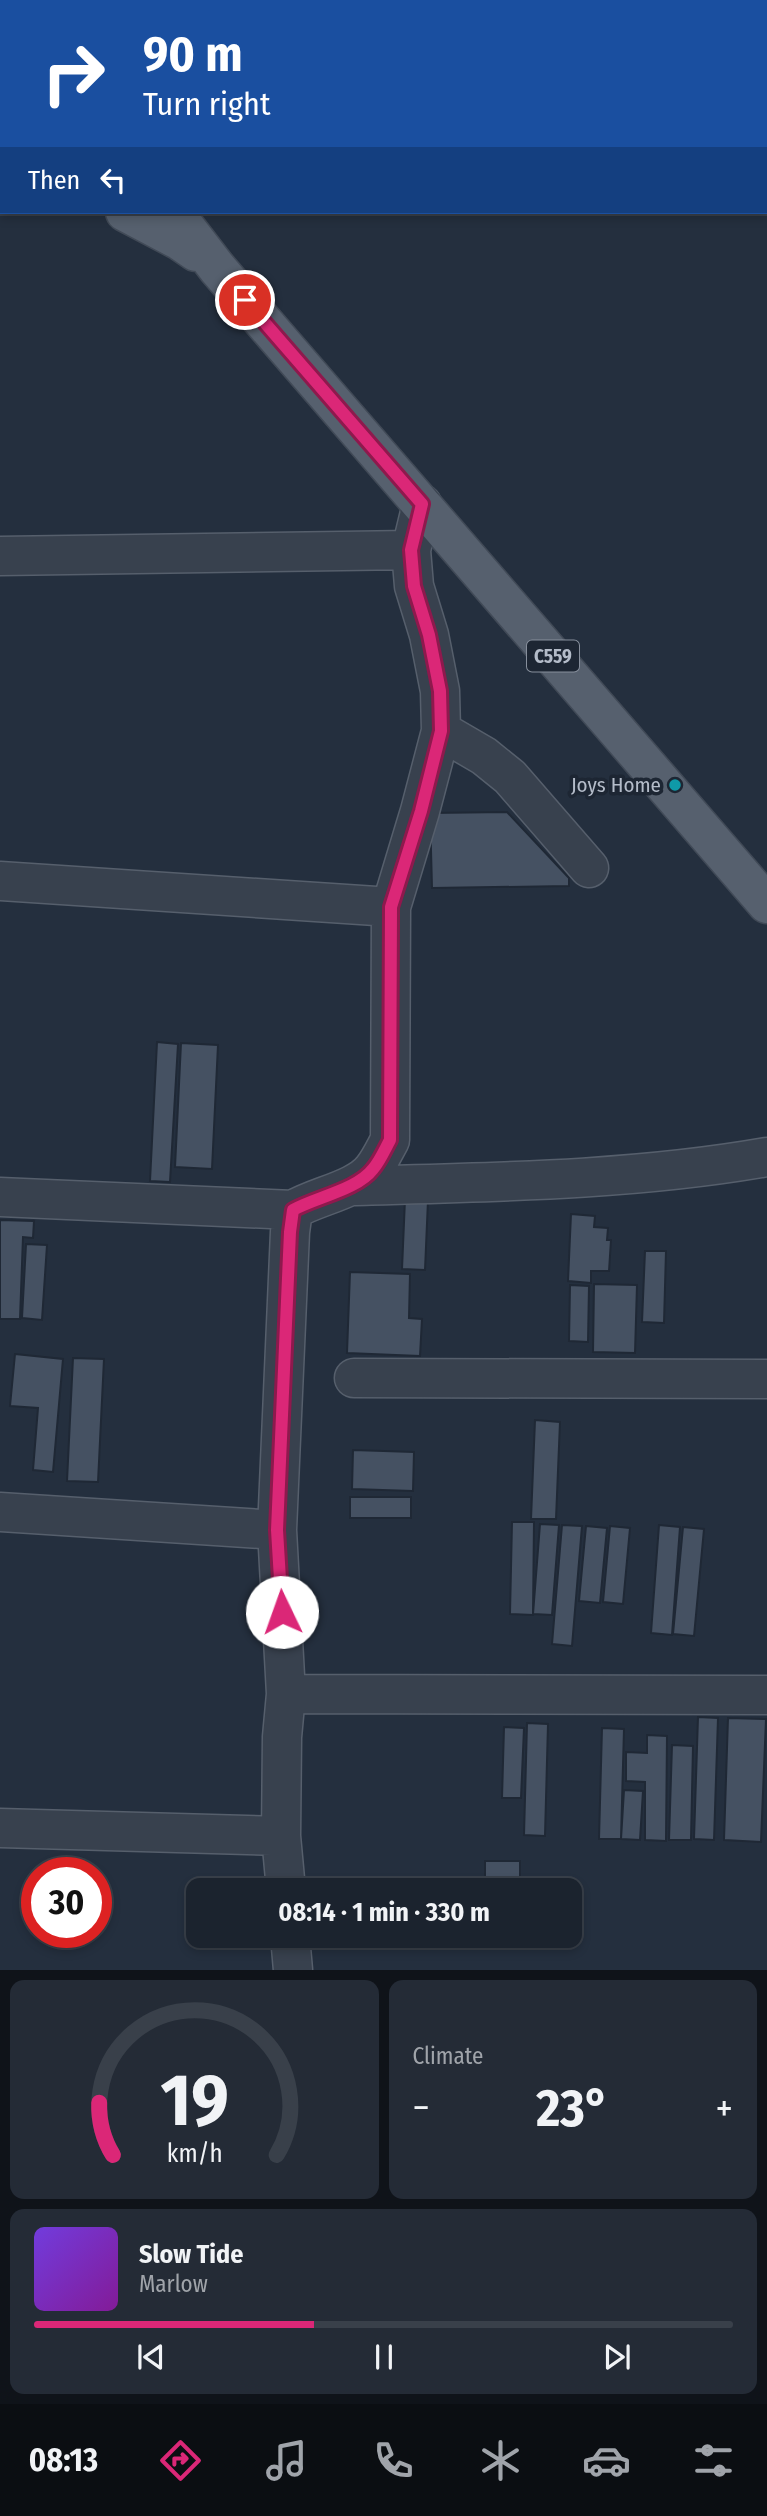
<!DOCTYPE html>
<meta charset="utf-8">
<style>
:root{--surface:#1b232e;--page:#242b36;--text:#f1f3f6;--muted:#a0a4aa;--line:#39404a;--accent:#db2777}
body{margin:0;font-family:"Fira Sans Condensed",sans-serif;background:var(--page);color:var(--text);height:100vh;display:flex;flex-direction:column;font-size:26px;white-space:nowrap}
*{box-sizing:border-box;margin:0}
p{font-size:23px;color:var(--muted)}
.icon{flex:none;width:38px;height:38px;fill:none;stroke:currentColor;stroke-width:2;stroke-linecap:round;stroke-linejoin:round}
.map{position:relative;height:1970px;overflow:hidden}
.side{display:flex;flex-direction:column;gap:10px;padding:10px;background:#0f1319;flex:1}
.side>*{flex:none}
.top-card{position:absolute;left:0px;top:0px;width:768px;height:214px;box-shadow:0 4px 10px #0003,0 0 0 2px var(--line);background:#1a4fa0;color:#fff;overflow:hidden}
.speed{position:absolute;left:21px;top:1857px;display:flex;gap:14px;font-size:35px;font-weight:700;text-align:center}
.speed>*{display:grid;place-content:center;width:91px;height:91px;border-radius:50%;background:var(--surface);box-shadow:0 4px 10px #0003,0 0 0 2px var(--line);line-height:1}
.speed .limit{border:10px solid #d22;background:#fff;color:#111}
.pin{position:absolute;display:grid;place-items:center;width:60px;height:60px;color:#fff;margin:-30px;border:4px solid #fff;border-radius:50%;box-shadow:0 2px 7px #0007}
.me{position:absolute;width:77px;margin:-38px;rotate:357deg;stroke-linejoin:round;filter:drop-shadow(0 0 5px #0008)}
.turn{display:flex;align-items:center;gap:24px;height:147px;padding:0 28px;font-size:32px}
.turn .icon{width:91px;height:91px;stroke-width:2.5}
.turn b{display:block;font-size:49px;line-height:60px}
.then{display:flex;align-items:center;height:66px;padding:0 28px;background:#0003;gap:14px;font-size:26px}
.big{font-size:52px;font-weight:700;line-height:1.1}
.side .card{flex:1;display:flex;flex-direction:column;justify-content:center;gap:10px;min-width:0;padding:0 24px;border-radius:14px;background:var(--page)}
.side .dial{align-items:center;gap:0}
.dial svg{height:182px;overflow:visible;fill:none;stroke:var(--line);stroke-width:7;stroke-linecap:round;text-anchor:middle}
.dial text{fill:var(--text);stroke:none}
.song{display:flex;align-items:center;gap:21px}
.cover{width:84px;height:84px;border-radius:10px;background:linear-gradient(135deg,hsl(260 70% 55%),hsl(290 70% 35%))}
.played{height:7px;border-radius:4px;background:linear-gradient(90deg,var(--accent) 40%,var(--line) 40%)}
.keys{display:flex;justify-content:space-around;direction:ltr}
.heat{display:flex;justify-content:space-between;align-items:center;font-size:38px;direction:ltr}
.side .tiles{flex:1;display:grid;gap:10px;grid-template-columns:1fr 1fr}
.card:last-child{grid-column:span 2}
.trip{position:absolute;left:186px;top:1878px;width:396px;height:70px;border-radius:14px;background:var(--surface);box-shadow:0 4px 10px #0003,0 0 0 2px var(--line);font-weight:700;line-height:70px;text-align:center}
.dock{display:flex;height:112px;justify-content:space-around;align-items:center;background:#0b0e12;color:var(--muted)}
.dock .icon{width:49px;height:49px}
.dock .active{color:var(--accent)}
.dock b{font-size:32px;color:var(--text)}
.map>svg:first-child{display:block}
.building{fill:#455162;stroke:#1f2835;stroke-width:2}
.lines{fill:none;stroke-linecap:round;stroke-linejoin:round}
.minor-casing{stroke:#565f6c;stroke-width:41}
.major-casing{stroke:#414a57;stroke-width:41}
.minor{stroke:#38414e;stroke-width:38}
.major{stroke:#56606e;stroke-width:38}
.route-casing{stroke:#8e194d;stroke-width:18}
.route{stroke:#db2777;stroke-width:12}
.culture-dot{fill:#0f9aa8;stroke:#1d2633;stroke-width:2.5}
.labels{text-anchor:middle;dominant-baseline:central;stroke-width:7;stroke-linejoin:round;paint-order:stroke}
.shield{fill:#1d2633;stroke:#878f9c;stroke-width:2}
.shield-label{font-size:19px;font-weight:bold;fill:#b4bcc9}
.poi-label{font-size:21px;fill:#b4bcc9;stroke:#1d2633;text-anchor:end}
</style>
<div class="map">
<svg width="767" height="1970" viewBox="0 0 767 1970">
<rect width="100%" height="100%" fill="#242f3e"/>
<path class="building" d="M507,812L569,878V886L432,888L430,813Z
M157,1042L178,1044L170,1182L150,1181Z
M181,1043L218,1045L212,1169L175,1167Z
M405,1199L428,1200L425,1270L402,1269Z
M571,1214L595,1216L594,1227L608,1228L607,1240H611L609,1271H591V1283L568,1281Z
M0,1220L34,1221L33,1238L23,1237L20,1319H0Z
M26,1244L47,1245L42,1320L22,1318Z
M645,1251H666L664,1323L642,1322Z
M350,1272L410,1274L409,1318L422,1319L420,1356L347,1353Z
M594,1284L637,1285L635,1353L593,1352Z
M570,1285L589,1286L588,1342L569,1341Z
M15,1354L63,1359L53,1472L33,1470L38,1408L10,1406Z
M73,1358L104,1359L98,1482L67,1481Z
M535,1420L560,1422L556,1519H531Z
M353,1450L414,1452L413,1491L352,1489Z
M350,1497H411V1518H350Z
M512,1522H534L533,1615L510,1614Z
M540,1524L559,1525L552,1615L533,1614Z
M562,1525L582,1526L572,1646L552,1644Z
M659,1525L680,1527L672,1635L651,1633Z
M586,1526L607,1528L600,1603L579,1601Z
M610,1526L630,1528L623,1604L603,1602Z
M683,1527L704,1529L694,1636L673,1634Z
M698,1717L718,1718L714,1840L694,1839Z
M728,1718L766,1719L761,1842L724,1840Z
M527,1723L548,1724L545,1836L524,1835Z
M504,1727L524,1728L521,1798H502Z
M602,1728L624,1729L621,1839H599Z
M647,1735L667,1736L666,1841L645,1840V1782L626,1781V1752L647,1753Z
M672,1745L693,1746L691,1840H669Z
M624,1790L643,1791L640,1840L621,1839Z
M485,1861H520V1890H485Z"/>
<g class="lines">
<defs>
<path id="minor" d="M0,556L411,550
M441,731L484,756L510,777L589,868
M0,881L391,907
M351,1186C490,1182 630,1181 767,1157
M0,1197L293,1210
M354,1378L767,1379
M0,1512L277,1530
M286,1694L277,1530L290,1232L293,1210C316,1196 357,1190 373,1169C380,1160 385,1149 390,1140L391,907L420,811L441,731L440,691L429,635L414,586L411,550L422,504
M0,1828L281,1836L286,1890
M281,1836L282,1737L286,1694L767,1695
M290,1936L293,1970"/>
<path id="major" d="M59,0V2
M30,2V0
M0,73L2,70
M0,127H2
M0,178L2,176
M125,212L180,241L196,252
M174,212L217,268L767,904"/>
</defs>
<use href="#minor" class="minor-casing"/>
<use href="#major" class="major-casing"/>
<use href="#minor" class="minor"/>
<use href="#major" class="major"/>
</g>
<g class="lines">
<defs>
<path id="route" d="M245,300L422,504L411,550L414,586L429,635L440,691L441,731L421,811L391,907L390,1140C385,1149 380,1161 373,1169C357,1190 316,1197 293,1210L290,1232L277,1530L282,1612"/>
</defs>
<use href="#route" class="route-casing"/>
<use href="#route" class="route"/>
</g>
<circle class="culture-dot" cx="675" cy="785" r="7"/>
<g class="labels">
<rect class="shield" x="527" y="640.5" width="52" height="31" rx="5"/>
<g class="shield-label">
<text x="553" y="656">C559</text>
</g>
<g class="poi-label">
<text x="661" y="785">Joys Home</text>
</g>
</g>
</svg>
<div class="speed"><div class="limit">30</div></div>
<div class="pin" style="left:245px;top:300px;background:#d93025"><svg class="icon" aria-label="arrive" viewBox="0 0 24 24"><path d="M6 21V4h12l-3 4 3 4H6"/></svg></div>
<svg class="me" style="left:282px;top:1612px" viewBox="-20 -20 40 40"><circle r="19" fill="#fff"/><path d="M0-13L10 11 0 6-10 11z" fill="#db2777"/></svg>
<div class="trip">08:14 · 1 min · 330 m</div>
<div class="top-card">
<div class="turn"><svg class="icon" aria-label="right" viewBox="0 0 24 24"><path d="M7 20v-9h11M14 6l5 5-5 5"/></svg><div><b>90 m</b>Turn right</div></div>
<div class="then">Then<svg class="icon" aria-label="left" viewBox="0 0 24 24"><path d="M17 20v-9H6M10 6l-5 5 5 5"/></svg></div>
</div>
</div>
<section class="side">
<div class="tiles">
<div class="card dial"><svg viewBox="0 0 100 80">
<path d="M14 69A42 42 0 1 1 86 69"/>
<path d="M14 69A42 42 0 0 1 8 46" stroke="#db2777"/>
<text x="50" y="56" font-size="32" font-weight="700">19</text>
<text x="50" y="72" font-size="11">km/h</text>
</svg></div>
<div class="card"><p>Climate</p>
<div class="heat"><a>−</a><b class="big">23°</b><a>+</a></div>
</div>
<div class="card">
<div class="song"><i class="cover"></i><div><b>Slow Tide</b><p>Marlow</p></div></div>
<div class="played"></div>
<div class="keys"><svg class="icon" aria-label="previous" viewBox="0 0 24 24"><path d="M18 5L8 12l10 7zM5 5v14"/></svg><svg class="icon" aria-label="pause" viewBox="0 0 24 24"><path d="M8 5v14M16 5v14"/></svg><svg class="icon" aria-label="next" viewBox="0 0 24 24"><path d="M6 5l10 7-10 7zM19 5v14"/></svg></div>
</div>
</div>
</section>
<nav class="dock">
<b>08:13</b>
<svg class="icon active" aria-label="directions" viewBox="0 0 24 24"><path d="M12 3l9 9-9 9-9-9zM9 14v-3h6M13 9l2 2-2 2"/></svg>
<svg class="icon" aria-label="music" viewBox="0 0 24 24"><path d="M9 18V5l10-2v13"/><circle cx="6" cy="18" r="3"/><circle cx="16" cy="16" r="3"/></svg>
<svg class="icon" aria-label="phone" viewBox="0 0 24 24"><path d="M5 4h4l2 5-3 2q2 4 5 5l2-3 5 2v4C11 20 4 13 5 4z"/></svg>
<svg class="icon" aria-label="climate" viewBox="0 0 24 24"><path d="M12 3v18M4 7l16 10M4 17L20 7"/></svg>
<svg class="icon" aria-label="car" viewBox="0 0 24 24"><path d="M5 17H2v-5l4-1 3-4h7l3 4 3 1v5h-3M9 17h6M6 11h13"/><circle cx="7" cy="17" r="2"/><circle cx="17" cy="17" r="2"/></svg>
<svg class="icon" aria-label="filters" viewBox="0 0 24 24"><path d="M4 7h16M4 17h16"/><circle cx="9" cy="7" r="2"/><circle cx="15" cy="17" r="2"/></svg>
</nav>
